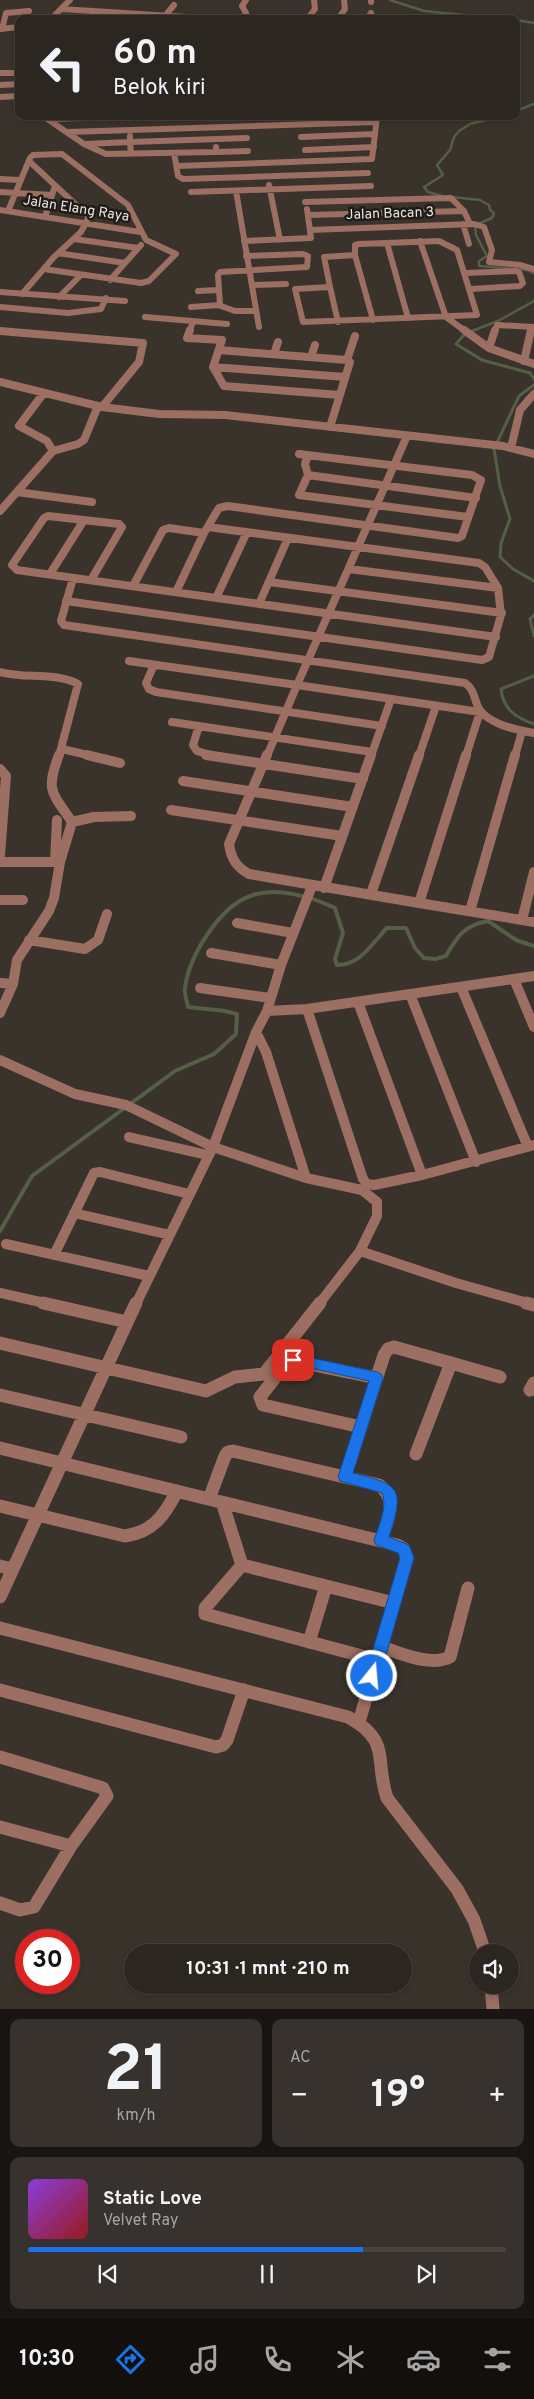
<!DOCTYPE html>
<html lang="id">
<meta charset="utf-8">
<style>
:root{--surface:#2c2621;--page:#38322e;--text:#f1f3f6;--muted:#a6a5a5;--line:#48433f;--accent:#1a73e8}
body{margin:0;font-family:Overpass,sans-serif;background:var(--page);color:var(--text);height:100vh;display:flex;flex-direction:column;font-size:19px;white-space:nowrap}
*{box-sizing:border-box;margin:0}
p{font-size:16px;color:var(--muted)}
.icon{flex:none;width:28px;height:28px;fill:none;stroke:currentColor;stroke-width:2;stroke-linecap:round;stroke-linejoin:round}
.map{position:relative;height:2009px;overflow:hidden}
.sheet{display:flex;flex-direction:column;gap:10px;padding:10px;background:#181512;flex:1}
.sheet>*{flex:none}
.hud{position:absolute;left:15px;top:15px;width:505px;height:105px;border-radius:10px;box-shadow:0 2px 8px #0003,0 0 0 1px var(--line);background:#2c2621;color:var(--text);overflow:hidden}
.fabs{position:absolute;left:469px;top:1944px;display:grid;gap:10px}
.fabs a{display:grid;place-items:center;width:50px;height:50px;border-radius:50%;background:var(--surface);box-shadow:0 2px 8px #0003,0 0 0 1px var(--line);font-size:25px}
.speed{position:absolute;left:15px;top:1929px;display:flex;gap:10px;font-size:25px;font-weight:700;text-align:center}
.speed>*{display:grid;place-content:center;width:65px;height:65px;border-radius:50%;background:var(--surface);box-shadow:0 2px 8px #0003,0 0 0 1px var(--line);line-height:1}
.speed .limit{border:8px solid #d22;background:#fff;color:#111}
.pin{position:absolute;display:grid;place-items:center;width:42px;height:42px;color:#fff;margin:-21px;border-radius:10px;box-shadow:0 2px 8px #0006}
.me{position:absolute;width:55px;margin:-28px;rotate:17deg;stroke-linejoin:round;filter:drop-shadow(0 0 4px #0008)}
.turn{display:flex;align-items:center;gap:18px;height:105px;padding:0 15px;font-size:22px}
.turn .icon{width:65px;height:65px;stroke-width:2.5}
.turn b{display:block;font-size:35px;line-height:42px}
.big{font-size:38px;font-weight:700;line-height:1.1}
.sheet .widget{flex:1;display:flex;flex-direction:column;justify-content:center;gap:8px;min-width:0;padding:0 18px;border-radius:10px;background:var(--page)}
.sheet .dial{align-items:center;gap:0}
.dial b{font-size:65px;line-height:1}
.song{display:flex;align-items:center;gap:15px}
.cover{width:60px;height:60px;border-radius:8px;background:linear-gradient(135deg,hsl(270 70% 55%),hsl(0 70% 35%))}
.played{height:5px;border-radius:2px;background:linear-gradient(90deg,var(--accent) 70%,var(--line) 70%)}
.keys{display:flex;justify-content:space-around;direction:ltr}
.heat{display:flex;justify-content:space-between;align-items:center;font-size:28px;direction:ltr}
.sheet .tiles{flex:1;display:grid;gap:10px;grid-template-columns:1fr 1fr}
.widget:last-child{grid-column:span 2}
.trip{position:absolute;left:124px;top:1944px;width:288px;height:50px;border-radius:25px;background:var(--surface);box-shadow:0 2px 8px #0003,0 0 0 1px var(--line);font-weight:700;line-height:50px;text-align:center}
.tabs{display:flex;height:80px;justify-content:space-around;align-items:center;background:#120f0d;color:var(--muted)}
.tabs .icon{width:35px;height:35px}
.tabs .on{color:var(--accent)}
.tabs b{font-size:22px;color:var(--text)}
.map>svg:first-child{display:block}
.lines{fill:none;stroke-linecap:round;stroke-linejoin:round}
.stream-far2{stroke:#545f46;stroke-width:2.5}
.stream-far1{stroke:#545f46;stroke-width:3}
.stream{stroke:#545f46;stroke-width:4}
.minor-far3{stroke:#9d6e62;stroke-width:6}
.minor-far2{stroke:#9d6e62;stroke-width:8}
.minor-far1{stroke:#9d6e62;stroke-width:10}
.minor{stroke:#9d6e62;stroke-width:13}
.route{fill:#1a73e8;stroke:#114b97}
.labels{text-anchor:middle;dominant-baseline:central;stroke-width:5;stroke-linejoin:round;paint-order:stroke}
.far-street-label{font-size:14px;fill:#eae5e1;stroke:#1f1b18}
</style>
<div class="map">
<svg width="534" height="2009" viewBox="0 0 534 2009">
<rect width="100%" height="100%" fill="#3a332c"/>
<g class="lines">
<path class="stream-far2" d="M390,0L424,11L504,19
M516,20L534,23
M516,111L534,104
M442,196L428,192L424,187L443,175L437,165L450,150L454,137L459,131L470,124L502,116
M452,197L480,200L489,205L490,210L494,213L492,218L475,225L476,235L487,256L479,261V266L527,270L534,273
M472,331L498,321L534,301"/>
<path class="stream-far1" d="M475,330L463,336L456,344L482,360L530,373L534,379
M534,385L519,396L494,449L500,486L510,519L501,543L500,557L513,569L534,581
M534,615L530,619L534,636
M534,676L501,689C503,709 516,718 534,724"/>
<path class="stream" d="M0,1231L32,1176L175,1071L214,1054L236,1034L237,1014L225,1011L188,1007C187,1001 184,994 185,988C189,956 220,905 253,895C278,887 312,897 335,908L343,933L335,959L337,965C361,965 372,943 387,928H406L415,948L424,958L435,959L446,956C457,936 465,925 488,921L516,940L534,946"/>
<path class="minor-far3" d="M371,0V2
M61,9L218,19
M165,16L174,5
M51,19L70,0
M243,19L246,13L242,6L246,0
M307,19L315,9L314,0
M338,19L345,9L344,0
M367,19L371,13
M0,29L19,27
M2,29L6,13L29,11
M0,73H19
M0,85L19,84
M0,97L19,96
M43,116L84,144L106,154L216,152
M48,119L157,116
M68,132L376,122
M301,137L375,134
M85,144L130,142V136
M216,147V152L248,151
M305,150L374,147
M174,153L178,176L183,179L368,173
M131,154L130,142L247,138
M177,166L372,159L377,117
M0,179L19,180
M269,185L280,240
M236,191L259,327
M0,192L52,195
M191,192L371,186
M305,202L451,198L464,211L470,224
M0,210L140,232
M8,211L30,158L33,155L62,154L128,205L146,240L176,254L149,281L141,283L44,269
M308,215L464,211
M45,217L54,189
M463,224L469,244
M310,230L474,224L484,227L492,250L489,262L520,265L534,269
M74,239L138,248
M244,241L311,238L307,209
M420,241L446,317L465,331
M439,241L457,250L477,315L303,322L295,289L330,287L324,257L355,255V245L359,244Z
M387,243L408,318
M58,253L125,263
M355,255L373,320
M466,273L516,271L519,272L523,283L520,286L471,289
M110,280L141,245
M252,285L286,284
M330,287L338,322
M198,291L218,290
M0,292L125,301
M22,294L54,257L81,232L89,217L29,161
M59,297L81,275
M218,305L235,311H256
M0,307L68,313L101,309L106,298
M191,307L220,305L218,275L220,272L307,267L308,256L303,254L246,256
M145,317L227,324
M190,331L193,321
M495,331L497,325L534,327
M531,331L532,327"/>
<path class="minor-far2" d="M190,330L187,338L222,340L213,367L224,386L340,395
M464,330L489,348L534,364
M0,331L143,343L139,362L102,407
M489,348L495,330
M219,350L347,360L350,362L330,427
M274,354L278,342
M311,357L315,345
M347,360L355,336
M524,361L531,330
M213,367L345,377
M0,382L102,407L159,414L225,415L503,446L534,454
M43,394L19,426L47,441L53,451
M511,448L520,410L534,394
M308,455L305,464L308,475L299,495L468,517
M308,475L476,498
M17,492L92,502
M0,511L53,451L78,444L84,440L98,406
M208,527L479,563L485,567L498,588
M50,574L84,520
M73,578L61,621L64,625L465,683C474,689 474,698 478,707C487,724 516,730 534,733
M91,580L122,527L119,524L48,516L44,518L12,565L17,570L496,637
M269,582L502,613
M133,586L163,530L169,528L204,533L219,508L228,506L458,538L462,536L481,480L472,475L299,454
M176,592L204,533
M216,598L247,532
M66,601L482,660L489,657L501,615L498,588L349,569
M259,604L288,538
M129,661L297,685
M154,665L146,683L149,689L156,692L382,726
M0,672C25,679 56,672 78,684L59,756
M297,685L480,712L466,756
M297,685L407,436
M172,722L372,752
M199,726L193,745L197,751L214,756
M62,749L92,756
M267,756L297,685
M371,756L391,699
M419,756L436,706
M515,756L522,731"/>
<path class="minor-far1" d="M87,755L120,763
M206,755L363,779
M267,755L229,844C231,858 236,867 249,874L419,903L466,755
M0,769L6,776L0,855
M183,781L353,807
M171,810L342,836
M72,822L94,817L131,816
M0,862H60
M55,862L57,820
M324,888L371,755
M371,894L419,755
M0,900H23
M419,903L534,922
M470,911L515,755
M522,920L534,872
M237,923L293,933
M29,940L85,949L98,940L107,914
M211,953L281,965
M514,979L534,1027
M0,983L13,984L17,960L49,911L54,898L60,862L72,822C52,792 45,791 59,755
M461,987L528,1147
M200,988L270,998
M410,994L476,1162
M358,1002L422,1175
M307,1009L363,1179L367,1184L374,1185L422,1175L534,1145
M267,1011L307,1009L534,976
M0,1013L13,984
M256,1032L266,1052L306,1178
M0,1060L75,1094L126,1105L213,1147L306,1178L362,1190L377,1202V1216L360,1251L456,1283L531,1304
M129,1137L208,1155
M74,1213L170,1235
M6,1244L149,1276
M54,1255L94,1173L100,1172L189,1194
M0,1293L49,1304
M136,1304L213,1147L256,1032L267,1011L281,965L312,886
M319,1304L360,1251"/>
<path class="minor" d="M43,1303L127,1322
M526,1303L534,1305
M0,1343L206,1391L235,1377L264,1374L320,1303
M451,1363L500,1377
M530,1390L534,1383
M0,1395L181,1437
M361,1427L263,1405L260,1397L289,1360L377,1378
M0,1448L397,1545L404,1549L407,1558L359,1722
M345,1477L384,1355L388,1349L394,1347L451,1363L416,1454
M209,1499L225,1456L228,1452L233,1451L379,1485C399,1499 387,1522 381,1541
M222,1502L242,1565L205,1608V1614L377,1660
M0,1506L125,1536C153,1532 165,1515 177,1491
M242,1565L394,1603
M0,1566L13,1569
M0,1597L136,1303
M0,1628L348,1717C392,1741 374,1759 387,1798L457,1889L474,1920L485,1952
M309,1642L326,1586
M381,1647C401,1653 430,1667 450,1657L468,1588
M0,1690L216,1747L223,1745L227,1740L244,1690
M0,1757L103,1788L107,1796L71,1846L34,1907L20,1910L0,1903
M0,1827L71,1846
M491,1985L493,2009"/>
</g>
<path class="route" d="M293,1354L377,1372L381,1374L383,1378L353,1473C402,1485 404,1489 389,1537L409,1545L414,1558L380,1676L378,1680L372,1682L367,1680L365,1676L400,1558L398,1553L376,1545L374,1541C378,1526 388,1508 382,1493L340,1481L338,1477L369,1381L288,1363L286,1360L288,1356Z"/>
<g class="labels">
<g class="far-street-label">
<text transform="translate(76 209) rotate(9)">Jalan Elang Raya</text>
<text transform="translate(390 214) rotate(-2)">Jalan Bacan 3</text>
</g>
</g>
</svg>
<div class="fabs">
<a><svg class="icon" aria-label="sound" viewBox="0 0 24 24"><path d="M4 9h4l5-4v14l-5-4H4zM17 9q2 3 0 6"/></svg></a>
</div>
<div class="speed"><div class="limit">30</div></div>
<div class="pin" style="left:293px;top:1360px;background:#d93025"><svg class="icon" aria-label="arrive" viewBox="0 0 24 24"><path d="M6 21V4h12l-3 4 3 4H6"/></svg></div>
<svg class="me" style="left:372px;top:1676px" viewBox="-20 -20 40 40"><circle r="17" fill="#1a73e8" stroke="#fff" stroke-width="3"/><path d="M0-11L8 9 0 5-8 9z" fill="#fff"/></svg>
<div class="trip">10:31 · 1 mnt · 210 m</div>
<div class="hud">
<div class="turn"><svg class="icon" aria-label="left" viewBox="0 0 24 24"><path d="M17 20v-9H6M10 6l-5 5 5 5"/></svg><div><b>60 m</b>Belok kiri</div></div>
</div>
</div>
<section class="sheet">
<div class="tiles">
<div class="widget dial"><b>21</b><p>km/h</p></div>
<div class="widget"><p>AC</p>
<div class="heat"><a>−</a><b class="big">19°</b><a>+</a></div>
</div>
<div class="widget">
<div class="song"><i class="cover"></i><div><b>Static Love</b><p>Velvet Ray</p></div></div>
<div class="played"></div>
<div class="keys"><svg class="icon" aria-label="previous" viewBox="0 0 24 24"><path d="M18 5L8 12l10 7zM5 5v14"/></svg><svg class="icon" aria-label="pause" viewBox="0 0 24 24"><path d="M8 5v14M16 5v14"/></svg><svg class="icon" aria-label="next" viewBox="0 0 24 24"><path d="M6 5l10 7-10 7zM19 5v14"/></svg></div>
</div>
</div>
</section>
<nav class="tabs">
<b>10:30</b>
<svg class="icon on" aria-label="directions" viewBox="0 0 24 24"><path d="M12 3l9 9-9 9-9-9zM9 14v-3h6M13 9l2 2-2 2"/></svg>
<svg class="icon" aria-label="music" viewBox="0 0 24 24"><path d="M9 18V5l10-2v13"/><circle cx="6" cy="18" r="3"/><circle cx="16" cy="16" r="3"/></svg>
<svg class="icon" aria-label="phone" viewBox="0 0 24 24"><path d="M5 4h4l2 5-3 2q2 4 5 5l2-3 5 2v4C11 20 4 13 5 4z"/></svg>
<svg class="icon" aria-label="climate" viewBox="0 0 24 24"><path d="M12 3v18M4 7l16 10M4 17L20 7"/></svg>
<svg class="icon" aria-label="car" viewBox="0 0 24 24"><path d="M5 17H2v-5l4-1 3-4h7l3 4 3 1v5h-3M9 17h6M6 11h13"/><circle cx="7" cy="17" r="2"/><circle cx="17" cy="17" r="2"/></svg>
<svg class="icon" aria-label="filters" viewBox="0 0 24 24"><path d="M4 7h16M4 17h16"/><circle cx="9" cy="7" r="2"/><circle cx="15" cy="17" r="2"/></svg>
</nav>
